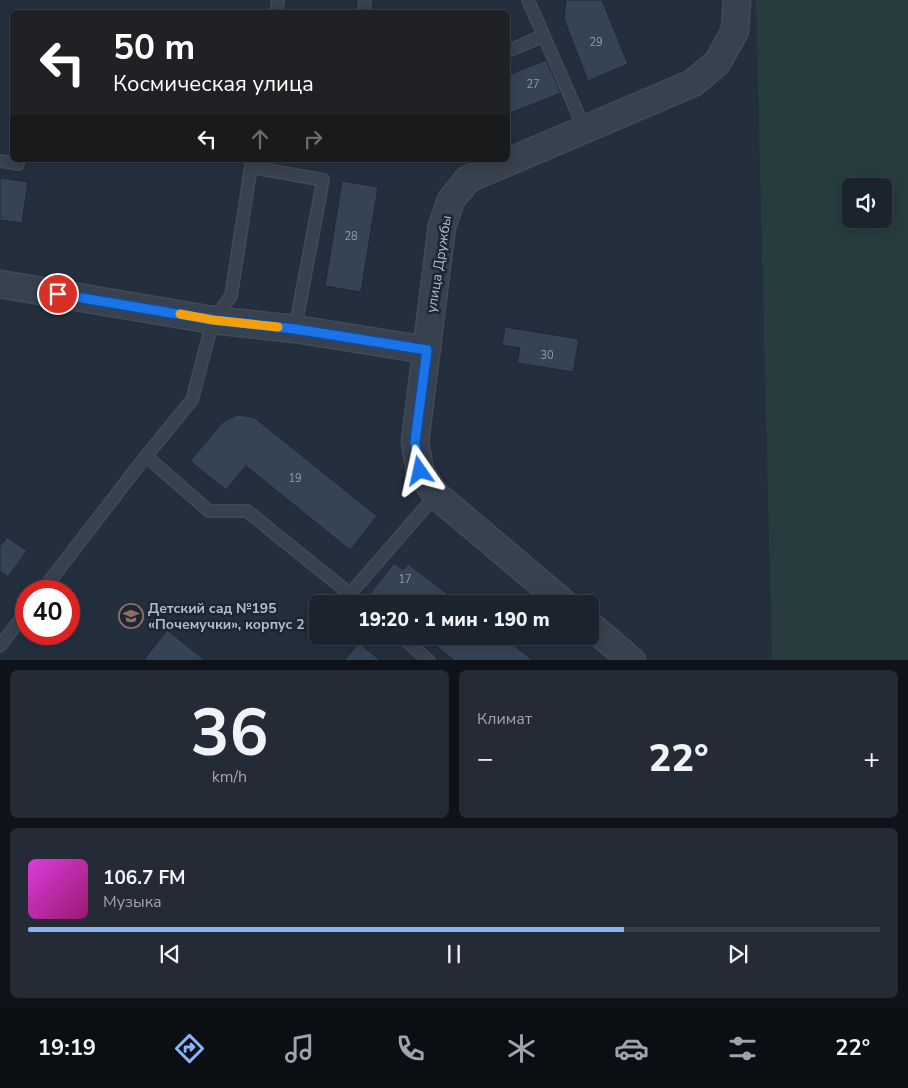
<!DOCTYPE html>
<html lang="ru">
<meta charset="utf-8">
<style>
:root{--surface:#1b232e;--page:#242b36;--text:#f1f3f6;--muted:#a0a4aa;--line:#39404a;--accent:#8ab4f8}
body{margin:0;font-family:"Nunito Sans",sans-serif;background:var(--page);color:var(--text);height:100vh;display:flex;flex-direction:column;font-size:19px;white-space:nowrap}
*{box-sizing:border-box;margin:0}
p{font-size:16px;color:var(--muted)}
.icon{flex:none;width:28px;height:28px;fill:none;stroke:currentColor;stroke-width:2;stroke-linecap:round;stroke-linejoin:round}
.map{position:relative;height:660px;overflow:hidden}
.sheet{display:flex;flex-direction:column;gap:10px;padding:10px;background:#0f1319;flex:1}
.sheet>*{flex:none}
.top-card{position:absolute;left:10px;top:10px;width:500px;height:152px;border-radius:8px;box-shadow:0 2px 12px #0003,0 0 0 1px var(--line);background:#202124;color:#fff;overflow:hidden}
.fabs{position:absolute;left:842px;top:178px;display:grid;gap:10px}
.fabs a{display:grid;place-items:center;width:50px;height:50px;border-radius:8px;background:var(--surface);box-shadow:0 2px 12px #0003,0 0 0 1px var(--line);font-size:25px}
.speed{position:absolute;left:15px;top:580px;display:flex;gap:10px;font-size:25px;font-weight:700;text-align:center}
.speed>*{display:grid;place-content:center;width:65px;height:65px;border-radius:50%;background:var(--surface);box-shadow:0 2px 12px #0003,0 0 0 1px var(--line);line-height:1}
.speed .limit{border:8px solid #d22;background:#fff;color:#111}
.pin{position:absolute;display:grid;place-items:center;width:42px;height:42px;color:#fff;margin:-21px;border:2px solid #fff;border-radius:50%;box-shadow:0 1px 5px #0007}
.me{position:absolute;width:55px;margin:-28px;rotate:349deg;stroke-linejoin:round;filter:drop-shadow(0 0 4px #0008)}
.turn{display:flex;align-items:center;gap:18px;height:105px;padding:0 20px;font-size:22px}
.turn .icon{width:65px;height:65px;stroke-width:2.5}
.turn b{display:block;font-size:35px;line-height:42px}
.lanes{display:flex;align-items:center;height:48px;padding:0 20px;background:#0003;justify-content:center;gap:25px;direction:ltr}
.lanes .off{opacity:.35}
.big{font-size:38px;font-weight:800;line-height:1.1}
.sheet .card{flex:1;display:flex;flex-direction:column;justify-content:center;gap:8px;min-width:0;padding:0 18px;border-radius:8px;background:var(--page)}
.sheet .dial{align-items:center;gap:0}
.dial b{font-size:65px;line-height:1}
.song{display:flex;align-items:center;gap:15px}
.cover{width:60px;height:60px;border-radius:8px;background:linear-gradient(135deg,hsl(300 70% 55%),hsl(320 70% 35%))}
.played{height:5px;border-radius:2px;background:linear-gradient(90deg,var(--accent) 70%,var(--line) 70%)}
.keys{display:flex;justify-content:space-around;direction:ltr}
.heat{display:flex;justify-content:space-between;align-items:center;font-size:28px;direction:ltr}
.sheet .tiles{flex:1;display:grid;gap:10px;grid-template-columns:1fr 1fr}
.card:last-child{grid-column:span 2}
.trip{position:absolute;left:309px;top:595px;width:290px;height:50px;border-radius:8px;background:var(--surface);box-shadow:0 2px 12px #0003,0 0 0 1px var(--line);font-weight:800;line-height:50px;text-align:center}
.tab-bar{display:flex;height:80px;justify-content:space-around;align-items:center;background:#0b0e12;color:var(--muted)}
.tab-bar .icon{width:35px;height:35px}
.tab-bar .active{color:var(--accent)}
.tab-bar b{font-size:22px;color:var(--text)}
.map>svg:first-child{display:block}
.green{fill:#263c3f;fill-rule:evenodd}
.building{fill:#364354;stroke:#1f2835}
.lines{fill:none;stroke-linecap:round;stroke-linejoin:round}
.service-casing{stroke:#414a57;stroke-width:14}
.tertiary-casing{stroke:#414a57;stroke-width:29}
.service{stroke:#38414e;stroke-width:11}
.tertiary{stroke:#38414e;stroke-width:26}
.route-casing{stroke:#114b97;stroke-width:12}
.route{stroke:#1a73e8;stroke-width:9}
.slow{stroke:#f59e0b;stroke-width:9}
.labels{text-anchor:middle;dominant-baseline:central;stroke-width:5;stroke-linejoin:round;paint-order:stroke}
.number-label{font-size:11px;fill:#929caa}
.street-label{font-size:14px;fill:#b4bcc9;stroke:#1d2633}
.poi-label{font-size:14px;font-weight:bold;fill:#b4bcc9;stroke:#1d2633;text-anchor:start}
</style>
<div class="map">
<svg width="908" height="661" viewBox="0 0 908 661">
<rect width="100%" height="100%" fill="#242f3e"/>
<path class="green" d="M756,0H908V660H772ZM851,186H884V219H851Z"/>
<path class="building" d="M566,0H602L628,64L588,81L564,19Z
M546,60L561,93L508,114V75Z
M0,178L28,182L22,223L0,220Z
M342,181L378,187L361,292L325,286Z
M505,327L579,339L573,372L517,363L520,348L502,345Z
M237,415L253,417L260,422L377,516L350,550L246,466L226,490L190,461L223,422Z
M7,537L27,551L8,577L0,571V546Z
M394,563L403,570L408,564L461,604H380L369,595Z
M167,630L206,661H143Z
M423,636H502L534,661H455Z
M359,643L381,661H344Z"/>
<g class="lines">
<defs>
<path id="service" d="M528,0L585,130
M276,12L278,0
M364,12L365,0
M508,51L543,36
M252,160L231,296L213,320L192,400L146,456L209,511H247L350,594
M0,161L18,164
M251,167L323,180L295,329
M42,591L146,456
M362,604L350,594L436,495
M401,636L429,661
M0,646L26,612"/>
<path id="tertiary" d="M0,284L213,320L295,329L427,350
M565,604L436,495L420,471L415,442L442,226L451,200L468,179L693,83L717,63L735,31L737,0
M590,625L632,661"/>
</defs>
<use href="#service" class="service-casing"/>
<use href="#tertiary" class="tertiary-casing"/>
<use href="#service" class="service"/>
<use href="#tertiary" class="tertiary"/>
</g>
<g class="lines">
<defs>
<path id="route" d="M58,294L213,320L295,329L427,350L415,442L420,471"/>
</defs>
<use href="#route" class="route-casing"/>
<use href="#route" class="route"/>
<path class="slow" d="M180,314L213,320L278,327"/>
</g>
<defs>
<symbol id="school-ring" viewBox="-11 -11 22 22"><circle r="9.5" fill="#1d2633" stroke="#8d6e63" stroke-width="1.5"/><path d="M0-5L7-2L0 1L-7-2ZM-4 1L0 2.5L4 1V4Q0 6-4 4Z" fill="#8d6e63"/></symbol>
</defs>
<g fill-rule="evenodd">
<use href="#school-ring" x="117" y="602" width="28" height="28"/>
</g>
<g class="labels">
<g class="number-label">
<text x="596" y="42">29</text>
<text x="533" y="84">27</text>
<text x="351" y="236">28</text>
<text x="547" y="355">30</text>
<text x="295" y="478">19</text>
<text x="405" y="579">17</text>
</g>
<g class="street-label">
<text transform="translate(439 264) rotate(-81)">улица Дружбы</text>
</g>
<g class="poi-label">
<text x="148" y="608">Детский сад №195<tspan x="148" dy="16">«Почемучки», корпус 2</tspan></text>
</g>
</g>
</svg>
<div class="fabs">
<a><svg class="icon" aria-label="sound" viewBox="0 0 24 24"><path d="M4 9h4l5-4v14l-5-4H4zM17 9q2 3 0 6"/></svg></a>
</div>
<div class="speed"><div class="limit">40</div></div>
<div class="pin" style="left:58px;top:294px;background:#d93025"><svg class="icon" aria-label="arrive" viewBox="0 0 24 24"><path d="M6 21V4h12l-3 4 3 4H6"/></svg></div>
<svg class="me" style="left:420px;top:471px" viewBox="-20 -20 40 40"><path d="M0-17L14 15 0 8-14 15z" fill="#1a73e8" stroke="#fff" stroke-width="4"/></svg>
<div class="trip">19:20 · 1 мин · 190 m</div>
<div class="top-card">
<div class="turn"><svg class="icon" aria-label="left" viewBox="0 0 24 24"><path d="M17 20v-9H6M10 6l-5 5 5 5"/></svg><div><b>50 m</b>Космическая улица</div></div>
<div class="lanes"><svg class="icon" aria-label="left" viewBox="0 0 24 24"><path d="M17 20v-9H6M10 6l-5 5 5 5"/></svg><svg class="icon off" aria-label="ahead" viewBox="0 0 24 24"><path d="M12 20V5M6 11l6-6 6 6"/></svg><svg class="icon off" aria-label="right" viewBox="0 0 24 24"><path d="M7 20v-9h11M14 6l5 5-5 5"/></svg></div>
</div>
</div>
<section class="sheet">
<div class="tiles">
<div class="card dial"><b>36</b><p>km/h</p></div>
<div class="card"><p>Климат</p>
<div class="heat"><a>−</a><b class="big">22°</b><a>+</a></div>
</div>
<div class="card">
<div class="song"><i class="cover"></i><div><b>106.7 FM</b><p>Музыка</p></div></div>
<div class="played"></div>
<div class="keys"><svg class="icon" aria-label="previous" viewBox="0 0 24 24"><path d="M18 5L8 12l10 7zM5 5v14"/></svg><svg class="icon" aria-label="pause" viewBox="0 0 24 24"><path d="M8 5v14M16 5v14"/></svg><svg class="icon" aria-label="next" viewBox="0 0 24 24"><path d="M6 5l10 7-10 7zM19 5v14"/></svg></div>
</div>
</div>
</section>
<nav class="tab-bar">
<b>19:19</b>
<svg class="icon active" aria-label="directions" viewBox="0 0 24 24"><path d="M12 3l9 9-9 9-9-9zM9 14v-3h6M13 9l2 2-2 2"/></svg>
<svg class="icon" aria-label="music" viewBox="0 0 24 24"><path d="M9 18V5l10-2v13"/><circle cx="6" cy="18" r="3"/><circle cx="16" cy="16" r="3"/></svg>
<svg class="icon" aria-label="phone" viewBox="0 0 24 24"><path d="M5 4h4l2 5-3 2q2 4 5 5l2-3 5 2v4C11 20 4 13 5 4z"/></svg>
<svg class="icon" aria-label="climate" viewBox="0 0 24 24"><path d="M12 3v18M4 7l16 10M4 17L20 7"/></svg>
<svg class="icon" aria-label="car" viewBox="0 0 24 24"><path d="M5 17H2v-5l4-1 3-4h7l3 4 3 1v5h-3M9 17h6M6 11h13"/><circle cx="7" cy="17" r="2"/><circle cx="17" cy="17" r="2"/></svg>
<svg class="icon" aria-label="filters" viewBox="0 0 24 24"><path d="M4 7h16M4 17h16"/><circle cx="9" cy="7" r="2"/><circle cx="15" cy="17" r="2"/></svg>
<b>22°</b>
</nav>
